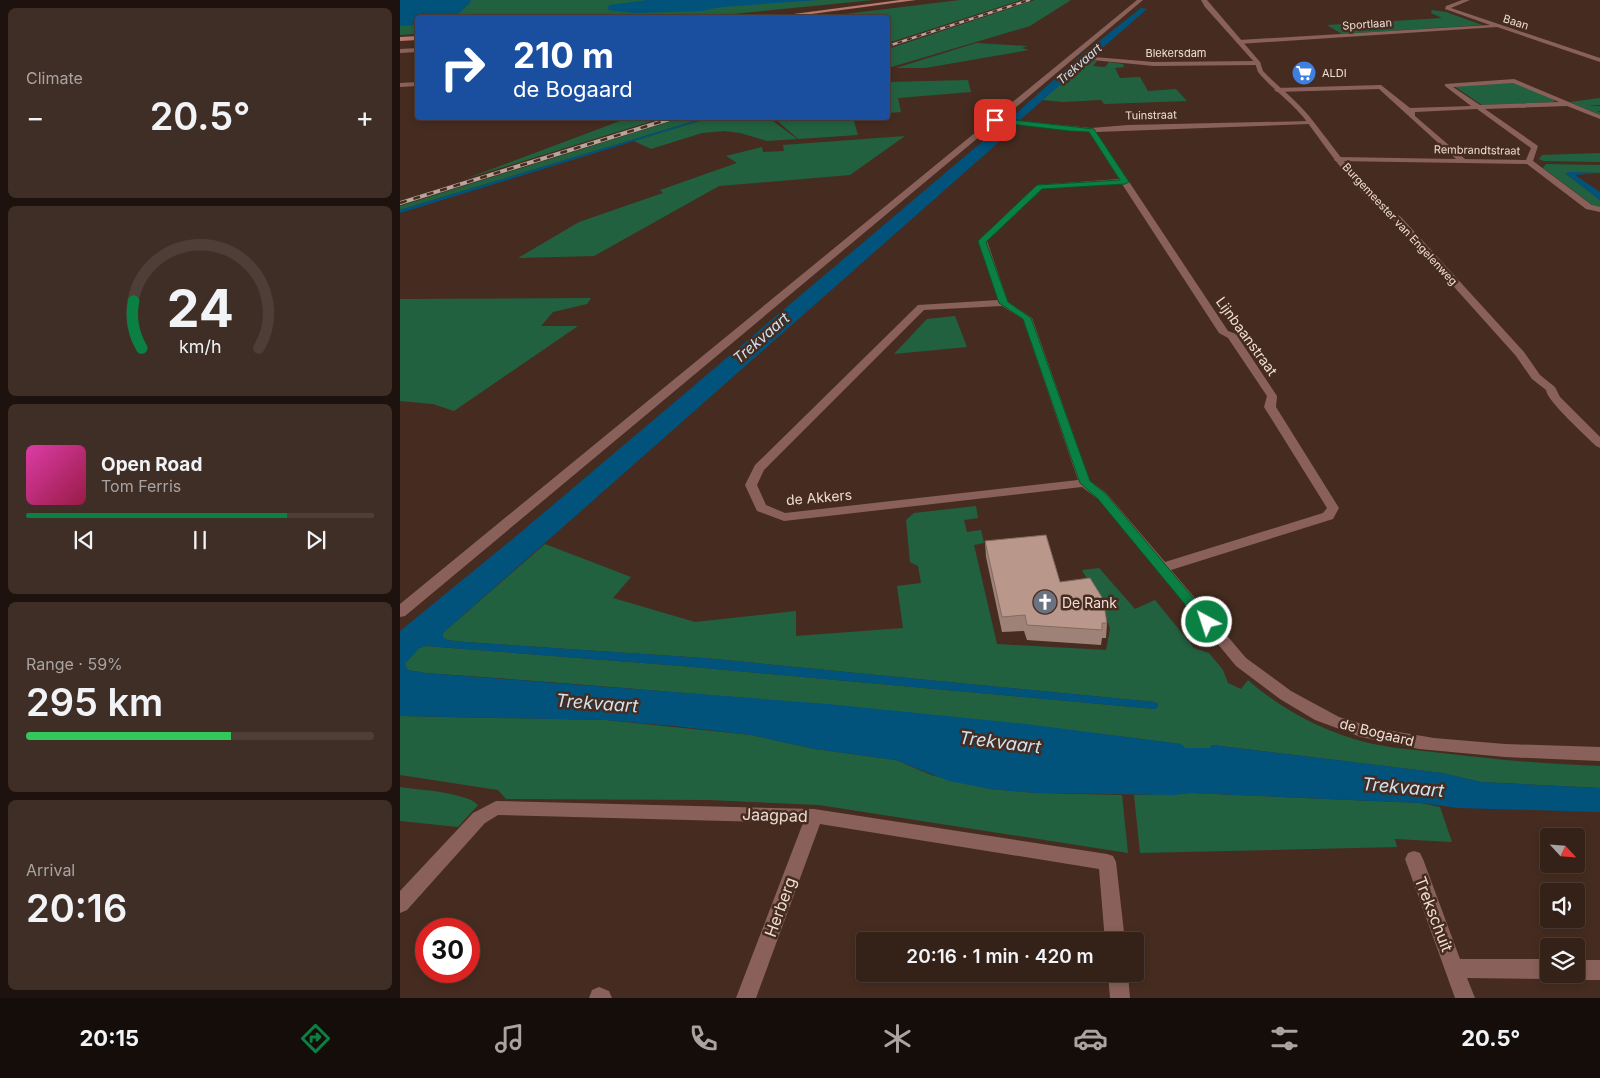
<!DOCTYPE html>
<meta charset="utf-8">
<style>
:root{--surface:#342118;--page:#3f2e25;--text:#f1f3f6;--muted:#a9a3a2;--line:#4e3e37;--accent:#0b8043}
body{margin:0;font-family:Inter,sans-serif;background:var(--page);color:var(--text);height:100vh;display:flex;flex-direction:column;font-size:19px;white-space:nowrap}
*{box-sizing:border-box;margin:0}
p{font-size:16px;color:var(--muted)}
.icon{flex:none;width:28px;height:28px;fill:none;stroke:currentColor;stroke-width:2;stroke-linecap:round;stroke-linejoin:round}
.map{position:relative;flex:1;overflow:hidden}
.panel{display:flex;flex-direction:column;gap:8px;padding:8px;background:#1d120d;width:400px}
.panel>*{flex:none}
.guide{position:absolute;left:15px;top:15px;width:475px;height:105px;border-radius:5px;box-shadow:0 2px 8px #0003,0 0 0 1px var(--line);background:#1a4fa0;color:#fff;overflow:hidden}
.needle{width:32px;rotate:116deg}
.fabs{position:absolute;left:1140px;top:828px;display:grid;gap:10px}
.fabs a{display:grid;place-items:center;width:45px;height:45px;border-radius:5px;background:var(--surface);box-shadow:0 2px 8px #0003,0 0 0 1px var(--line);font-size:25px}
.speed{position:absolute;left:15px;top:918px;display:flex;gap:10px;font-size:25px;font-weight:700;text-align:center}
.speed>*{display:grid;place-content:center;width:65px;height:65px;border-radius:50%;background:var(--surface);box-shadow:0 2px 8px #0003,0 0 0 1px var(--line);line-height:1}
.speed .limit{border:8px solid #d22;background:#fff;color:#111}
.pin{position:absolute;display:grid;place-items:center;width:42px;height:42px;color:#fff;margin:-21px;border-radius:10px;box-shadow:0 2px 8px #0006}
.me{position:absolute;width:55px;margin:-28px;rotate:320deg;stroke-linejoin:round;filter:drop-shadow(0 0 4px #0008)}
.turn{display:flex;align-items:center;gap:18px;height:105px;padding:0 15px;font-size:22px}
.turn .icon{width:65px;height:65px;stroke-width:2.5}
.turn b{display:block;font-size:35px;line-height:42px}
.big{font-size:38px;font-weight:600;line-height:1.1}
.panel .card{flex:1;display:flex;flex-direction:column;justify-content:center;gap:8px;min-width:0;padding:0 18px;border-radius:8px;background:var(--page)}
.panel .dial{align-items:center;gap:0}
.dial svg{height:130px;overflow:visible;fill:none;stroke:var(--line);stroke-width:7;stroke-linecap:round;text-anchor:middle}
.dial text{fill:var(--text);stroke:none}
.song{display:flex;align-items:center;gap:15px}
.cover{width:60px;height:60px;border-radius:8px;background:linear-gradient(135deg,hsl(320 70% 55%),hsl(340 70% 35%))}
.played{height:5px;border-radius:2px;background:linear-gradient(90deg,var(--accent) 75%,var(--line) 75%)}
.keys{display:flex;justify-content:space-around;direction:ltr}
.heat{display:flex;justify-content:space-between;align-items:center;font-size:28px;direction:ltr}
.charge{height:8px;border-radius:4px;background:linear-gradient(90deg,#34c759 59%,var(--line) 0)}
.trip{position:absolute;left:456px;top:932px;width:288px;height:50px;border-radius:5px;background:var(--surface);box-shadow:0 2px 8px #0003,0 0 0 1px var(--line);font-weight:600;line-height:50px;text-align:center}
.dock{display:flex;height:80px;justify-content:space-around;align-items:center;background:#150d0a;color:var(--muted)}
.dock .icon{width:35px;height:35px}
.dock .active{color:var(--accent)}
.dock b{font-size:22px;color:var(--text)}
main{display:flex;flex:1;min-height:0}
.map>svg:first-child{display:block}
.green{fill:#226140}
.water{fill:#01537c}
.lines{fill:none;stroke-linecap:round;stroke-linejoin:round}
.minor{fill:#89615a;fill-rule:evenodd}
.tertiary{fill:#89615a;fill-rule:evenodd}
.secondary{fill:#b8796f;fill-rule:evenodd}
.rail-far1-casing{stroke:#b9a59b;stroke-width:2.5}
.rail-casing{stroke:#b9a59b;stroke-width:4}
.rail-far1{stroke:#462c20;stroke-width:2;stroke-dasharray:5;stroke-linecap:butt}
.rail{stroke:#462c20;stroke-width:2.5;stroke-dasharray:7;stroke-linecap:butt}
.wall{fill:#9f8277}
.building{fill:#b9978a;stroke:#826a61}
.route{fill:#0b8043;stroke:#07532c}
.labels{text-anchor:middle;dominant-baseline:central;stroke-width:5;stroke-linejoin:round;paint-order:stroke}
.far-street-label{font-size:11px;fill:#efddd5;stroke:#462c20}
.far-poi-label{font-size:11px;fill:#efddd5;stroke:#462c20;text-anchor:start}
.far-water-label{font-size:12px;font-style:italic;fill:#cde2f1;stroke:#462c20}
.street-label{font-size:14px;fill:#efddd5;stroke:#462c20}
.poi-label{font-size:14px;fill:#efddd5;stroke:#462c20;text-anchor:start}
.water-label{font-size:15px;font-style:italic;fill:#cde2f1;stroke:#462c20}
.near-street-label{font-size:16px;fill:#efddd5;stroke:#462c20}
.near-water-label{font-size:18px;font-style:italic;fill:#cde2f1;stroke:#462c20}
</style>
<main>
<section class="panel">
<div class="card"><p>Climate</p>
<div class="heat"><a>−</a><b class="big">20.5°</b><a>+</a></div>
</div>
<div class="card dial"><svg viewBox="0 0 100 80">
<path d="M14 69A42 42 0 1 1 86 69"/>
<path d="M14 69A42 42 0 0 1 9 40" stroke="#0b8043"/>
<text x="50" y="56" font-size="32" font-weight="700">24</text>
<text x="50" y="72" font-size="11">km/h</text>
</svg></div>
<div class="card">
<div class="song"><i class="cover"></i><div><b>Open Road</b><p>Tom Ferris</p></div></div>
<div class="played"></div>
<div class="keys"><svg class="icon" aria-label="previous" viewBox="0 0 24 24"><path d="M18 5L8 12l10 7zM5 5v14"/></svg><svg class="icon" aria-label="pause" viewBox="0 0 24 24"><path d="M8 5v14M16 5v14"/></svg><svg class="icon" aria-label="next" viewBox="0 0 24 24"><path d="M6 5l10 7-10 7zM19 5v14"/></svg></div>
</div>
<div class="card"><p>Range · 59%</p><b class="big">295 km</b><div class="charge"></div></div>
<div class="card"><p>Arrival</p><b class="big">20:16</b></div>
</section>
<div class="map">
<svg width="1200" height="998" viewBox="0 0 1200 998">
<rect width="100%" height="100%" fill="#462c20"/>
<path class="green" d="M0,0H474L292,18H18L17,34L0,35Z
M560,0H621L488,43V18L420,17Z
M635,0H671L630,26L488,68V49Z
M1032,10L1046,12L1082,25L942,34L927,25L1042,18L1031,13Z
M576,43L627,46L622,48L629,50L525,68H496Z
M689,59L697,61L693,66L705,67L709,62L723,64L724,67L715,68L720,78L740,77L748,91L776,89L787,101L704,104L701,100L663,102L642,100Z
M568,80L571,92L498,98L501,112L488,113V82Z
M1114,83L1153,99L1155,102L1082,105L1054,86Z
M1200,98V105L1187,106H1200V111H1197L1200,112V115L1170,102Z
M228,118H262L65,179Z
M281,118H304L0,210V206Z
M309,118H369L397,139L367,141L340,133L325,131L302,133L251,149L234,141Z
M374,118H453L458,135L398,139Z
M505,136L450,175L319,186L194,256L118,258L179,222L263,193L260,190L337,163L326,156L362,147L363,152L384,151L383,145Z
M1200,153V162L1143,161L1139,159L1142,155Z
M1146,164L1200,165V173L1169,172L1166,174L1200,200V208L1194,206L1143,168Z
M191,298L187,304L153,312L141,326H178L54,411L33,404L0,401V299Z
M555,316L567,347L494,354L527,319Z
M576,506L578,518L564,520L567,532L581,530L584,543L574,545L597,644L706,650L710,629L705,612L682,570L699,568L735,609L755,600L794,648L809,653L823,670L828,683L841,689L848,680C877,706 917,728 954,739C979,747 1007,749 1033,752C1089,759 1144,764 1200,766V788L1081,782L1042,773L812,745L810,748H785L780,744C530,712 278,691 26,673L8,670L4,664L19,648L26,646L282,666L755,709L758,707V704L754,702L304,658L65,642L47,640L42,637L43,633L145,544L231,577L213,598L295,622L396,611V636L503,628L497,586L521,583L518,566L510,562L506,520L514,513Z
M0,716L206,720L351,735L415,749L496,760L531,775L590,789L637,793L722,795L728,853L419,805L309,800L106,799L98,790L0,775Z
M0,787C18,790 66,792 78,805L58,827L0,821Z
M792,793L1020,803L1040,807L1052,842L995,839L997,847L740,853L734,795Z"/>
<path class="water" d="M0,0H71L70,3L55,17L18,18L17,25L0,26Z
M247,0H419L322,7L300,11L234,13L209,10L208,8L209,5Z
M741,8L747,9L620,120L611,118L684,53Z
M304,118H309L0,213V210Z
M602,125L616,127L43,633V637L47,640L65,642L304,658L754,702L758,704V707L755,709L282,666L26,646L19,648L5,664L8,670L26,673L428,704L626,724L781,744L785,748H810L812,745L1042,773L1081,782L1200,788V812L1059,808L1020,803L792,793L774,795L637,793L590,789L549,781L496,760L415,749L351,735L274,726L206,720L0,716V631L121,532Z
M1169,172L1200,173L1175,175L1200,192V200L1165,173Z"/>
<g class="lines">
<path class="minor" d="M737,0H743L602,119L691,128L728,125L911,121L912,122L909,124L696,132L828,331L836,334L877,396L876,407L939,508L933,519L771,570L846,658L891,691L939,717L975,728L1034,738L1105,744L1200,747V761L1105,757L1019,749L961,737L915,720L880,699L836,666L698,499L682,487L384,521L357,511L345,485L355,465L518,305L598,300L578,241L637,185L719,179L689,132L597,122L5,616L0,617V604ZM722,184L819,333L828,338L867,396L864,407L927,508L923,513L765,562L706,493L690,481L632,318L608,302L587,241L642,189ZM602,306L623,319L678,480L385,513L366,505L357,485L364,470L524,310Z
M1062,0H1070L1051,8L1200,58V62L1097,27L839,44L836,42L839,40L1090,25L1045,9L1046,6Z
M18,48V52L0,53V49Z
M694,57L754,62L858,61L861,63L858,65L754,66L692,60Z
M1114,79L1200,115V119L1167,106L1085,109L1138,146L1133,161L1192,205L1200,207V212L1186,209L1127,164L935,161L934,159L938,157L1056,159L979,89L877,92L874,90L877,88L981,85L1010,108L1071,106L1045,86V84ZM1113,83L1159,102L1080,105L1053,87ZM1077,109L1131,148L1126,160L1065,159L1015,116V112Z
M18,82V86L0,87V83Z
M96,801L414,809L707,854L713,856L716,862L725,941H705L699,869L420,824L356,998H336L403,823L98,815L85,823L7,910L0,913V891L73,813Z
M1014,851L1020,853L1023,859L1060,959H1149V974H1157L1156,976L1149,979L1067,978L1075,998H1055L1005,859L1008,853Z
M1176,960H1200V980H1176L1169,977L1168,974H1176Z
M708,974H728L730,998H710Z
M199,987L209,991L212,998H189L192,990Z"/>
<path class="tertiary" d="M801,0H807L860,62L863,71C878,87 895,99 909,116C935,148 966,196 1001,217L1124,352L1140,375L1155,387L1160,397L1200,437V448L1196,446C1186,436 1147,401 1146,390L1132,379L1116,356L995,221C960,199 929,151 904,118C890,101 872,89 858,72L855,63L805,7Z"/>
<path class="secondary" d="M500,0H516L382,18H363Z
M18,36V40L0,41V37Z"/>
<defs>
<path id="rail-far1" d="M488,46L629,0"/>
<path id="rail" d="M0,203L273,118"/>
</defs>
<use href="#rail-far1" class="rail-far1-casing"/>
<use href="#rail" class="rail-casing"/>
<use href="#rail-far1" class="rail-far1"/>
<use href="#rail" class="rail"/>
</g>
<path class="wall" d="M585,541L660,582L707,623L706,638H702L701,645L627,640L624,631L602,632L586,557Z"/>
<path class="building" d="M646,535L660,582L690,578L703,599L707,623H702V630L627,625L625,615L602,617L585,541Z"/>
<path class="route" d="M595,118L694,129L729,182L725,184L642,189L586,242L608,302L631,318L690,481L706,494L811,619L813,622L811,625H802L698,499L680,483L623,319L599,303L578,241L637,185L720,180L689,132L669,131L593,122L592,120Z"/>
<defs>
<symbol id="supermarket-disc" viewBox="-11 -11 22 22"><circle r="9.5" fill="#3f7fe0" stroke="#462c20"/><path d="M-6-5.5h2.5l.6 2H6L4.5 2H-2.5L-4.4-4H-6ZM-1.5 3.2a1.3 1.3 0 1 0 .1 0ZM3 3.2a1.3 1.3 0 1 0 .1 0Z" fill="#fff"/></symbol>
<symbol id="church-disc" viewBox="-11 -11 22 22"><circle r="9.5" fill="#6b7280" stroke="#462c20"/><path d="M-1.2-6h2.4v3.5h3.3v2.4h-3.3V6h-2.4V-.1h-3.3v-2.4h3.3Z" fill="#fff"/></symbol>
</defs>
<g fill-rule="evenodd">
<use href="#supermarket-disc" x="890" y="59" width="28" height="28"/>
<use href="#church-disc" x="631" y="588" width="28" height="28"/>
</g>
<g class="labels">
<g class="far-street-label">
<text transform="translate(1116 22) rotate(18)">Baan</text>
<text transform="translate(967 24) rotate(-4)">Sportlaan</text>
<text x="776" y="53">Blekersdam</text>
<text transform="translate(751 115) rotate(-1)">Tuinstraat</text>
<text transform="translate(1077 150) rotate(1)">Rembrandtstraat</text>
<text transform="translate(1000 224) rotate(47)">Burgemeester van Engelenweg</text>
</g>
<g class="far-poi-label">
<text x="922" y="73">ALDI</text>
</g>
<g class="far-water-label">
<text transform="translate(679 64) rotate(-41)">Trekvaart</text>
</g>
<g class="street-label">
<text transform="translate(847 336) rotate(54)">Lijnbaanstraat</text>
<text transform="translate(419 497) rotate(-5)">de Akkers</text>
<text transform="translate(977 732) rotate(14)">de Bogaard</text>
</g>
<g class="poi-label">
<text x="662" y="602">De Rank</text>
</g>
<g class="water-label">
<text transform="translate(361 338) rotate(-41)">Trekvaart</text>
</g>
<g class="near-street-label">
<text transform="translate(375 815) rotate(2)">Jaagpad</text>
<text transform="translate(380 907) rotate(-70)">Herberg</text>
<text transform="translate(1034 914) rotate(69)">Trekschuit</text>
</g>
<g class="near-water-label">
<text transform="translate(197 703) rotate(4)">Trekvaart</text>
<text transform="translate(600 742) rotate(7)">Trekvaart</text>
<text transform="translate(1003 787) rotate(5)">Trekvaart</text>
</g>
</g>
</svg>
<div class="fabs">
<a><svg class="needle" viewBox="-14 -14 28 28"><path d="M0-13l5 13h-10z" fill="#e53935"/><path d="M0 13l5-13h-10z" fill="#a9a3a2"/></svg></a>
<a><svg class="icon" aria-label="sound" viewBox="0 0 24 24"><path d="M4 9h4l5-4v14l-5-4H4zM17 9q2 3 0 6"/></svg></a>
<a><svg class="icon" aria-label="layers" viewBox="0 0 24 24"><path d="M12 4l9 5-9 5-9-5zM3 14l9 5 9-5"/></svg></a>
</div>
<div class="speed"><div class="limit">30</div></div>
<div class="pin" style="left:595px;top:120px;background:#d93025"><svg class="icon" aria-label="arrive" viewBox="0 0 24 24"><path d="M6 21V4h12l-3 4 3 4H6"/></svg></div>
<svg class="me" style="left:807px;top:622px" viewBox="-20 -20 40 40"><circle r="17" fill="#0b8043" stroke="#fff" stroke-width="3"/><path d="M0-11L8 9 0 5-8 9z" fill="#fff"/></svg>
<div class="trip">20:16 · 1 min · 420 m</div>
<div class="guide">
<div class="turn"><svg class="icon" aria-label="right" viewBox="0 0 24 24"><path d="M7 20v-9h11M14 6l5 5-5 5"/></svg><div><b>210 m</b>de Bogaard</div></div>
</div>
</div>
</main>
<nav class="dock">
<b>20:15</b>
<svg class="icon active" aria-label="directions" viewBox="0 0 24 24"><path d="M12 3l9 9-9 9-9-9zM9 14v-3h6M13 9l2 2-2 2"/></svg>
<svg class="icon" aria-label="music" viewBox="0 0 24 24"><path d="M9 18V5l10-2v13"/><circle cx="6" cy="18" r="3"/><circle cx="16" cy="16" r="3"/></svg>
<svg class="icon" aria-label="phone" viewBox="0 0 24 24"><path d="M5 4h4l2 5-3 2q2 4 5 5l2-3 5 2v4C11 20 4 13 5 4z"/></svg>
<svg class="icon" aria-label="climate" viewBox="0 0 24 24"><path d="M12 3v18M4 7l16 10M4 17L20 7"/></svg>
<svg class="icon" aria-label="car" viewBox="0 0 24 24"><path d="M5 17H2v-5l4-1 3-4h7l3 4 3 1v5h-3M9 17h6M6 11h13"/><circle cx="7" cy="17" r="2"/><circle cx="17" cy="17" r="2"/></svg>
<svg class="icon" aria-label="filters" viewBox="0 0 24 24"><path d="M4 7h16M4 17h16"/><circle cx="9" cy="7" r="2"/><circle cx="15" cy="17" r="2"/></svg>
<b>20.5°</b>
</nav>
